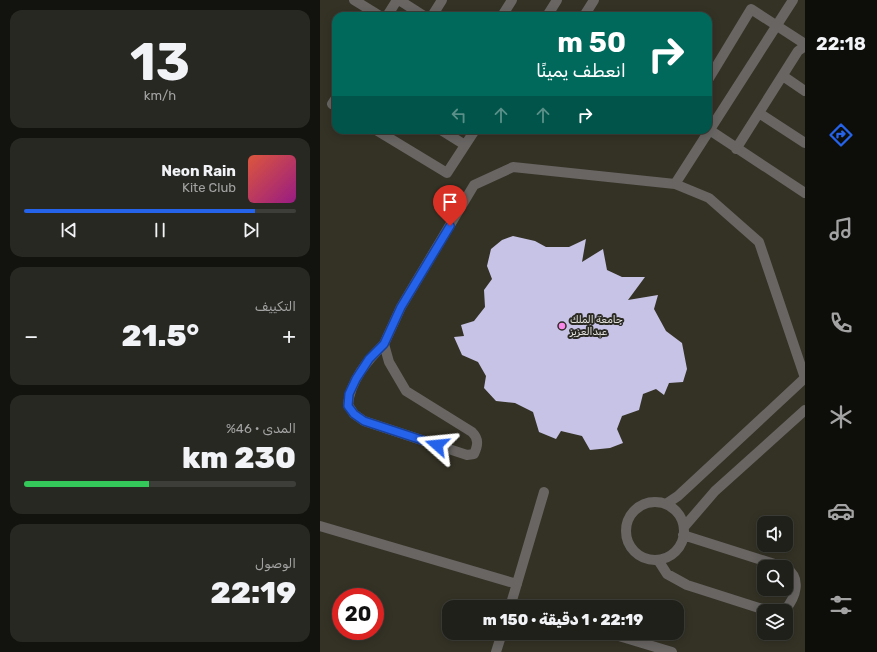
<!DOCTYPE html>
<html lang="ar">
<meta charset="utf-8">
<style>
:root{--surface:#20201a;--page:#282823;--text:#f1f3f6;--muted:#a2a3a2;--line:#3d3e39;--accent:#2563eb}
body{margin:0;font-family:Rubik,Cairo,sans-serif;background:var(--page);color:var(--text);direction:rtl;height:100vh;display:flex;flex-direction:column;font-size:15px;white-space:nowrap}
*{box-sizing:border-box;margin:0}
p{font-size:13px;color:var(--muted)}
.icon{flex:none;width:22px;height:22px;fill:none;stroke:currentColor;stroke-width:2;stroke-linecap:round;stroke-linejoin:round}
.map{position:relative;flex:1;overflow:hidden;direction:ltr}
.side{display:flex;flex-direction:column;gap:10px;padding:10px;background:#12120e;width:320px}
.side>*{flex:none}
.hud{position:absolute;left:12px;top:12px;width:380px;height:122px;border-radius:12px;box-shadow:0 2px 10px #0003,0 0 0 1px var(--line);direction:rtl;background:#00695c;color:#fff;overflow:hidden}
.buttons{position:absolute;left:437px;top:516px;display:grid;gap:8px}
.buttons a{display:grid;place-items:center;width:36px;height:36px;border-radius:8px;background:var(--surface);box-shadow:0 2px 10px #0003,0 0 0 1px var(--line);font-size:20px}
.speed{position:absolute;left:12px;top:588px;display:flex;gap:8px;font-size:20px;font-weight:700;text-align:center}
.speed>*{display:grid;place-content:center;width:52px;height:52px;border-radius:50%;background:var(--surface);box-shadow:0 2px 10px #0003,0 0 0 1px var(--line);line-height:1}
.speed .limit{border:6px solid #d22;background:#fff;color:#111}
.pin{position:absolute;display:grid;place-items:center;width:34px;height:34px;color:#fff;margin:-41px -17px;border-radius:50% 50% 50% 0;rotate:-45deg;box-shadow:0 0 4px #0007}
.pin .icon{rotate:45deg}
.me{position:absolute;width:44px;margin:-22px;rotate:288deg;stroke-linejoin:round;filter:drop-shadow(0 0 3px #0008)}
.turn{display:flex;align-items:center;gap:14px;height:84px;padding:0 20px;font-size:18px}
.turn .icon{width:52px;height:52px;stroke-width:2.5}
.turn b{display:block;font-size:28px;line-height:34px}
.lanes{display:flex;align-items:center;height:38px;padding:0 20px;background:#0003;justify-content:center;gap:20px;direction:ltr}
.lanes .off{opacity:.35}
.big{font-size:30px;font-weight:800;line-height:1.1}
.side .widget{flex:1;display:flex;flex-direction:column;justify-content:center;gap:6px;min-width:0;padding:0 14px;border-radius:12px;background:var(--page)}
.side .dial{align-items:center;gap:0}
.dial b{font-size:52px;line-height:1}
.song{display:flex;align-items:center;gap:12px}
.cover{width:48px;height:48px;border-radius:6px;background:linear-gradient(135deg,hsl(10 70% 55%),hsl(310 70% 35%))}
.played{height:4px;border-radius:2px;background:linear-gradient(90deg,var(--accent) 85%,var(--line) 85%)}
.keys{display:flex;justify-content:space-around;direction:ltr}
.heat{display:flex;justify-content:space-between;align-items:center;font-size:22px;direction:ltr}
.charge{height:6px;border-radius:3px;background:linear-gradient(90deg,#34c759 46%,var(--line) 0)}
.trip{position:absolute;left:122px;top:600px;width:242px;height:40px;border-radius:12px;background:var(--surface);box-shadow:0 2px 10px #0003,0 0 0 1px var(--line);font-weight:800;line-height:40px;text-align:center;direction:rtl}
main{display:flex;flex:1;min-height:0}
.tabs{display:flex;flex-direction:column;width:72px;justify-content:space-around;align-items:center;background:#0d0d0a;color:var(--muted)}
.tabs .icon{width:28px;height:28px}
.tabs .on{color:var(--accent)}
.tabs b{font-size:18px;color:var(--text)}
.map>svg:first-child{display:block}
.built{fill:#343225;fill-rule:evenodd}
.building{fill:#c7c3e6}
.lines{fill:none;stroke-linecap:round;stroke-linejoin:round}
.minor{stroke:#686563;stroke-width:10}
.route-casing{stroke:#184099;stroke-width:10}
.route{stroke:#2563eb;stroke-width:7}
.poi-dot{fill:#f987e9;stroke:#2b2a23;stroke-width:1.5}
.labels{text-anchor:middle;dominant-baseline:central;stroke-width:4;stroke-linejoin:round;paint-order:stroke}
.poi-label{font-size:10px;fill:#e3e2de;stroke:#2b2a23;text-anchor:start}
</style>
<main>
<nav class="tabs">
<b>22:18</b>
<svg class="icon on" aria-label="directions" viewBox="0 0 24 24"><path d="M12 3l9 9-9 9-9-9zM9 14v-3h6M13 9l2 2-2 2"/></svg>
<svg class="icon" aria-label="music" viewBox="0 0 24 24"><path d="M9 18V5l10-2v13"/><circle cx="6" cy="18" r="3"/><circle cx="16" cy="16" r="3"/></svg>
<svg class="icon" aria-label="phone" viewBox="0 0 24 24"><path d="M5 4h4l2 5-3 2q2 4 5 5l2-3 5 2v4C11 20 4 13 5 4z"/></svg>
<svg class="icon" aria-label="climate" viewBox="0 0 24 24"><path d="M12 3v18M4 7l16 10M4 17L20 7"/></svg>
<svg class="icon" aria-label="car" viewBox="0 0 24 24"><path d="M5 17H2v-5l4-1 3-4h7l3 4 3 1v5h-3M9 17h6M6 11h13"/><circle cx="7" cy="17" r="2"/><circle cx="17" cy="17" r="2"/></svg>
<svg class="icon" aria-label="filters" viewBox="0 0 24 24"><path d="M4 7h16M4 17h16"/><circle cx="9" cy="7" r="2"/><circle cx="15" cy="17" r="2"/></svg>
</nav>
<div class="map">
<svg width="485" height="652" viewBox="0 0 485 652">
<rect width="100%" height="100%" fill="#2b2a23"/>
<path class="built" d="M0,0H485V652H0ZM16,16H388V130H16ZM444,523H466V545H444ZM444,567H466V589H444ZM21,597H55V631H21ZM129,607H357V633H129ZM444,611H466V633H444Z"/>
<path class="building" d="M193,236L215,241L226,247H249L266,239L262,262L283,249L287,270L302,277H325L308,300L338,295L334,309L346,331L362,343L367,369L363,382L349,383L344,395L336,389L323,394L319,410L302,416L297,429L303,443L290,448L270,450L262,436L241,431L236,439L219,432L213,412L195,403L176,401L164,388L166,376L158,362L142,355L134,337L144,336L141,325L154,321L165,307L164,290L172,279L167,266L171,249L182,240Z"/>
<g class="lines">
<path class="minor" d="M34,0L60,16
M79,0L104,16
M67,16L77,0
M112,16L122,0
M182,16L192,0
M227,16L237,0
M264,16L274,0
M463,76L485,91
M388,80L431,9L485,44
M16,98L12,104L16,106
M439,113L485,143
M388,129L485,193
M56,130L127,173L155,130
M121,130L145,145
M416,149L478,51L485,46
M355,184L473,0
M64,344C47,361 30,381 28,405L34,414L44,421L147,455L154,454C158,445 159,439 152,432L86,391L69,362L64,344L81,307L154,185L193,167L355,184L389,198L439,242L485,378
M306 531a29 29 0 1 1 58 0a29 29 0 1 1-58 0Z
M346,504L358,496L485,378
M0,526L197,584
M364,527L395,491L485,410
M363,535L464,567
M338,560L347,574L367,585L439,608L455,611L465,610C476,597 482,578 466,568
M191,604L202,607
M190,607L224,492
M289,633L352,652
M176,652L182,633"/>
</g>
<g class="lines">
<defs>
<path id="route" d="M117,445L44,421L34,414L28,406L29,394L36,379L49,359L64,344L81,307L130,226"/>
</defs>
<use href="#route" class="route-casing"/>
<use href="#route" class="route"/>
</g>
<circle class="poi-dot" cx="242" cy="326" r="4"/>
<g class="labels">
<g class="poi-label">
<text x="250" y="320">جامعة الملك<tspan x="250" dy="12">عبدالعزيز</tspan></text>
</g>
</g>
</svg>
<div class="buttons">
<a><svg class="icon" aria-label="sound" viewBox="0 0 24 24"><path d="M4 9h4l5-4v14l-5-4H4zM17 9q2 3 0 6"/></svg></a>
<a><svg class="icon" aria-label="search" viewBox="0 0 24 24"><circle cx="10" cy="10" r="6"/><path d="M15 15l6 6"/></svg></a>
<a><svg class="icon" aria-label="layers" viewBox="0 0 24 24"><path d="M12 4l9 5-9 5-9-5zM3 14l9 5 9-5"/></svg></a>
</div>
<div class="speed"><div class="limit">20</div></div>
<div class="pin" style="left:130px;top:226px;background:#d93025"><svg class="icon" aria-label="arrive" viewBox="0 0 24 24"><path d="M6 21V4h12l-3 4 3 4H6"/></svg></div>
<svg class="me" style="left:117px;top:445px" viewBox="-20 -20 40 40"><path d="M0-17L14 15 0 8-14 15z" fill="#2563eb" stroke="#fff" stroke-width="4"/></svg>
<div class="trip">22:19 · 1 دقيقة · 150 m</div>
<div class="hud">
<div class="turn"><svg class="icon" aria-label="right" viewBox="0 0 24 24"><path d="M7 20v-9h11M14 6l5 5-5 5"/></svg><div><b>50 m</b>انعطف يمينًا</div></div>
<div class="lanes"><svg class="icon off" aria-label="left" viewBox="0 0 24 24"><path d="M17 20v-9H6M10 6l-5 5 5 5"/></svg><svg class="icon off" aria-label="ahead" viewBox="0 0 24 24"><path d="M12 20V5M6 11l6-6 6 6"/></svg><svg class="icon off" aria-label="ahead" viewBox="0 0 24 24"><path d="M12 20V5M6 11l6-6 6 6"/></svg><svg class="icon" aria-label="right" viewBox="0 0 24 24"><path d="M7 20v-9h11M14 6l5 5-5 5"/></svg></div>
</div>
</div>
<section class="side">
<div class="widget dial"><b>13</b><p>km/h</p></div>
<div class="widget">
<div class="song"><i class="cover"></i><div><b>Neon Rain</b><p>Kite Club</p></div></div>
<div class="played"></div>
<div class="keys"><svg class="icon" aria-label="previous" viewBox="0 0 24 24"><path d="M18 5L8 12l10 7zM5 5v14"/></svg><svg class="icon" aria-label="pause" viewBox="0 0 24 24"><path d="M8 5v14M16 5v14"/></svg><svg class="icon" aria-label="next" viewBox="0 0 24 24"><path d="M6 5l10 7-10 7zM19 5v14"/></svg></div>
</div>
<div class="widget"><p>التكييف</p>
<div class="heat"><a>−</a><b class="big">21.5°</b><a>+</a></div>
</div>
<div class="widget"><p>المدى · 46%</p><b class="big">230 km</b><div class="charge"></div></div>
<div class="widget"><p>الوصول</p><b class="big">22:19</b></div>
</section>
</main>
